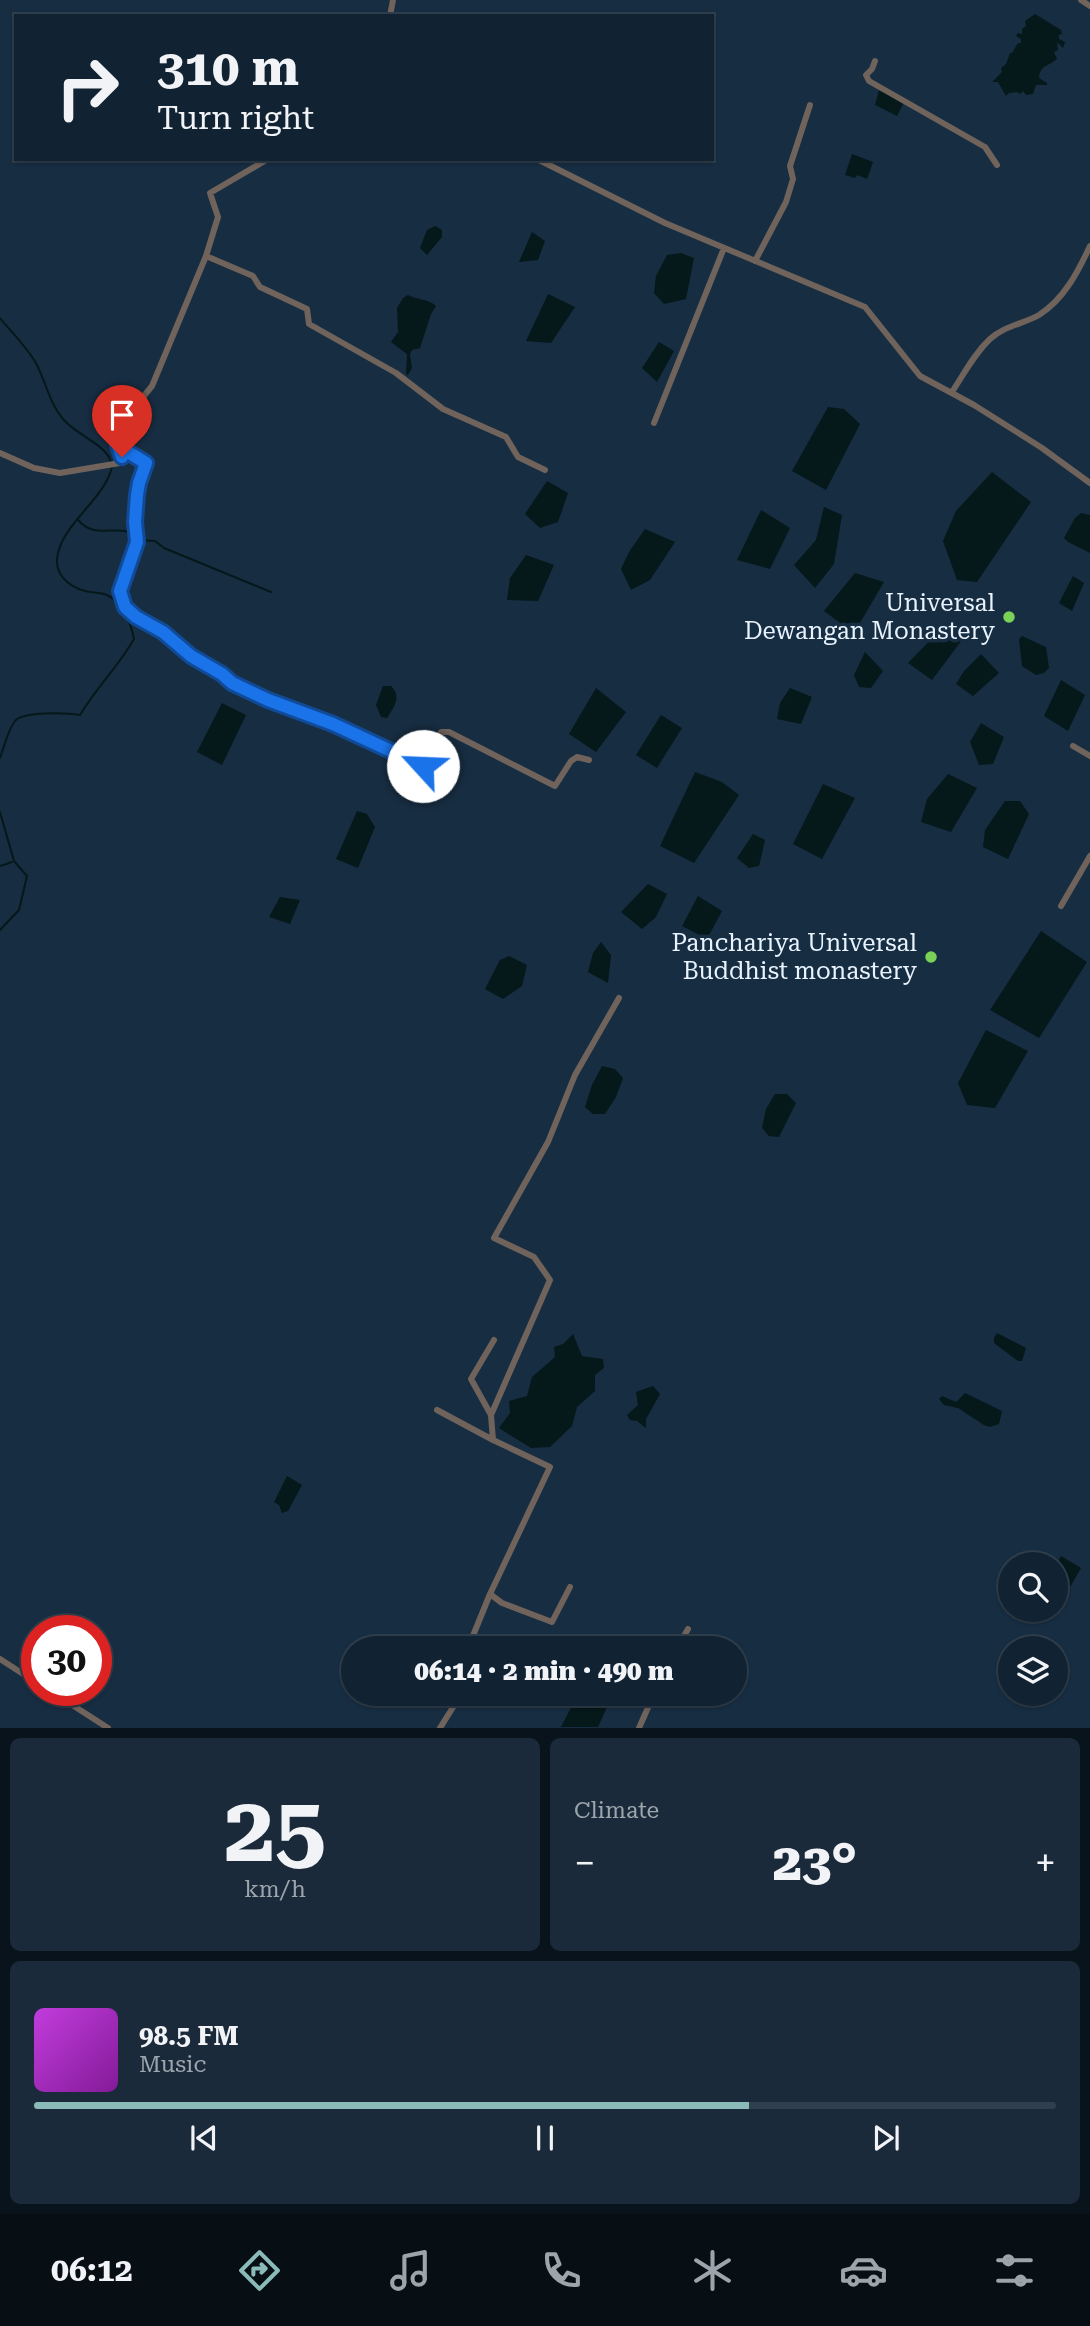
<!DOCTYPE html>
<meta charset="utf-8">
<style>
:root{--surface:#112232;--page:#1a2a3a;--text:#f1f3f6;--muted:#9ca4ac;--line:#303f4d;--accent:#8bbbb9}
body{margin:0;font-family:"Roboto Serif",serif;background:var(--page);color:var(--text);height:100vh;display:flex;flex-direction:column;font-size:26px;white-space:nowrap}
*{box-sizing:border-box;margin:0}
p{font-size:23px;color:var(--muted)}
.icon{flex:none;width:38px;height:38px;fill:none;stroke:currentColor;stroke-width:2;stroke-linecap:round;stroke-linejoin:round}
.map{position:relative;height:1728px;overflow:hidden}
.details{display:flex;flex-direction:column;gap:10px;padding:10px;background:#09131c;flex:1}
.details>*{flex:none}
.guide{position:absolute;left:14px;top:14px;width:700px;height:147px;border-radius:0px;box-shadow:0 2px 5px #0004,0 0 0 2px var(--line);background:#112232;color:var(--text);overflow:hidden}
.tools{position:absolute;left:998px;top:1552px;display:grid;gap:14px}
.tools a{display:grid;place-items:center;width:70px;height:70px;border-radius:50%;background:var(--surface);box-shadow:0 2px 5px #0004,0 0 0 2px var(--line);font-size:35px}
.speed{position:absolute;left:21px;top:1615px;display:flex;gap:14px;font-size:35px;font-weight:700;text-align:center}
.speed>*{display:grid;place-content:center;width:91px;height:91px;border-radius:50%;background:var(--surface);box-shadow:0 2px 5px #0004,0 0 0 2px var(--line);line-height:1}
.speed .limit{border:10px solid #d22;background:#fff;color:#111}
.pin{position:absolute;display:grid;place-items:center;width:60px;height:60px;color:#fff;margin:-72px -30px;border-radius:50% 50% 50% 0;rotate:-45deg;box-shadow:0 0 7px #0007}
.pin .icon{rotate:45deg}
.me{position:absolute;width:77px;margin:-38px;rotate:295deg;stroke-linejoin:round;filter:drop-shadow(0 0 5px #0008)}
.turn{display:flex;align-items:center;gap:24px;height:147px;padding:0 28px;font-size:32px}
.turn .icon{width:91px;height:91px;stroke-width:2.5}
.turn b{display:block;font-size:49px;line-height:60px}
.big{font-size:52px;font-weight:800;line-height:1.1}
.details .tile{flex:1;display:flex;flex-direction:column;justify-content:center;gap:10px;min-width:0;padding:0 24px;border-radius:10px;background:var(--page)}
.details .dial{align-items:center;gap:0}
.dial b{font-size:91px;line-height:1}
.song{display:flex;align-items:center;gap:21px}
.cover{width:84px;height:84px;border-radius:10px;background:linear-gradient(135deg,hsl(290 70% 55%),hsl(290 70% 35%))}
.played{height:7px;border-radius:4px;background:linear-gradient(90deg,var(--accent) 70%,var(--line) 70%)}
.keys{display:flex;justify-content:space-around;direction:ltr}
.heat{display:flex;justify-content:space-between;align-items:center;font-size:38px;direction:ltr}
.details .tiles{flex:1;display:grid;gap:10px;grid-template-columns:1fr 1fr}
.tile:last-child{grid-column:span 2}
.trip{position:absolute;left:341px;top:1636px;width:406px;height:70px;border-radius:35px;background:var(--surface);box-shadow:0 2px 5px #0004,0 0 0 2px var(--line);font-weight:800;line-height:70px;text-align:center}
.tabs{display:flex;height:112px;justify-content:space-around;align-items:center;background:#070e14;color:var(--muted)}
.tabs .icon{width:49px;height:49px}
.tabs .current{color:var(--accent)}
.tabs b{font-size:32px;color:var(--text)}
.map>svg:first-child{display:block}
.water{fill:#05181a}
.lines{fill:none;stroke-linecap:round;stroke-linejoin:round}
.stream{stroke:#05181a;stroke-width:2}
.street{stroke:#70635b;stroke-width:6}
.route-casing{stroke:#114b97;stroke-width:18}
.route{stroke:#1a73e8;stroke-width:12}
.poi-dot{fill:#79d157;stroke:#172d42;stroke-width:2.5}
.labels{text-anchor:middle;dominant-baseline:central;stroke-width:7;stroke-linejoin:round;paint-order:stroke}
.poi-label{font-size:24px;fill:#e8f3fe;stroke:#172d42;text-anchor:end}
</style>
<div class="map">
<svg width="1090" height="1728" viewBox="0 0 1090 1728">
<rect width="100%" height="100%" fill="#172d42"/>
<path class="water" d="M1035,14L1061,30L1062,34L1059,35V39L1065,42L1063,48L1057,42L1058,50L1054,52L1057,59C1049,66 1040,65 1039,78L1047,83V85H1036L1033,94L1026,95L1023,91L1020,94L1017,92L1009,93L1006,96L998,82H992L1002,72L1001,68L1006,64L1010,53H1012L1018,43H1021V39L1016,36L1018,33L1022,34V29L1026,26L1025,21Z
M879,90L904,102L897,116L875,105Z
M852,154L873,162L867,179L857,175L855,178L845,175Z
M435,226L442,230V237L427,255L420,248L427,230Z
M532,232L545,241L538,260L519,262Z
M681,253L694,258L686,299L664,304L654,293L656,276L667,255Z
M548,294L575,307L551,343L526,341Z
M408,295C417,300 429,299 436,306L431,314L420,348L412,350L410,354L412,368L408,375L406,374L407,354L391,342L398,332L397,308L403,298Z
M659,342L674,351L657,382L642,368Z
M828,407L844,409L860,424L826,490L792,471Z
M992,472L1031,502L977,582L957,580L943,541L956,511Z
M547,481L568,493L558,522L540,528L525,514Z
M824,507L842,515L834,564L815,588L794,565L816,540Z
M761,510L790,528L770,569L737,560Z
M1081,513L1090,515V553L1068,542L1064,538L1075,518Z
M645,529L675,542L650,580L631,590L621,569L629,552Z
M526,555L554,565L538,601L507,600L510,578Z
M855,573L884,582L854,633L824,611Z
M1073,576L1084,583L1072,611L1059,603Z
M949,621L965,636L932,680L908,663Z
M1022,636L1046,647L1049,668L1044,673L1036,675L1022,666L1019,639Z
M865,652L883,671L871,688L859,687L854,675Z
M981,654L999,673L973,696L956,684L964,671Z
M1061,680L1085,695L1068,731L1044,716Z
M383,686H391C402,697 394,707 387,718L381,717L376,705Z
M596,688L626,712L596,752L569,734Z
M790,688L812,697L801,724L777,719L780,703Z
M222,703L246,715L222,765L197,752Z
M661,715L682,728L657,768L636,755Z
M981,723L1004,737L993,764L979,765L970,742Z
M695,772L722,782L739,795L694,863L660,846Z
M948,774L977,788L951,832L921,822L927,799Z
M823,784L855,798L822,859L793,844Z
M1005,801H1020L1029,814L1008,859L983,847L985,830Z
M357,811L367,814L375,827L358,868L336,859Z
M753,834L765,840L759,866L749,868L737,858Z
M648,884L667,894L656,917L642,929L621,912Z
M698,896L722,911L707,939L682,926Z
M280,897L300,900L290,924L269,917Z
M1041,931L1087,962L1039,1038L990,1010Z
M601,942L611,955L608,983L588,972L593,953Z
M509,956L527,965L522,986L503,999L485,989L500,960Z
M986,1030L1028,1051L995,1108L967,1105L958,1083Z
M602,1066L615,1069L623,1078L616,1097L605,1114H593L585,1107L592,1085Z
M775,1094H787L796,1103L779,1137L769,1136L762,1128L766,1109Z
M997,1333L1026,1348L1022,1361H1018L994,1343V1338Z
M573,1334L582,1356L603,1359L604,1368L595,1375V1391L577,1407L572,1426L550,1447L531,1448L499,1428L510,1413L509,1401L527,1396L532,1377L555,1357L554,1347L563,1344Z
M653,1386L660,1394L646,1419V1428L637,1421L630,1420L627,1415L638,1405L636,1392Z
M965,1393L1002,1411L999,1424L990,1427L984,1425L958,1408L944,1405L939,1399L942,1396L956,1402Z
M287,1476L302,1485L288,1511L282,1513L279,1505L274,1502Z
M1061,1556L1081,1568L1065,1596L1055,1590V1567Z
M578,1694H586L608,1705L598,1727H561Z"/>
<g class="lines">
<path class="stream" d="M0,318C12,333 28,348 37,365C46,383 50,404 63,419C76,435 107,445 111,462
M78,520C93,537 107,528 126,531L134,539
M139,540L155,541L164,548L271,592
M0,758C4,747 8,730 15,721C23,711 67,713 80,715C96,688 118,667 134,639C131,623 123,603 107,595C100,592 92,593 85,591C67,586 53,573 58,553C65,522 105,498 112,467
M0,812L14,861L27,876L19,910L0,930
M0,866L12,862"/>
<path class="street" d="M1081,0L1090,6
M390,16L393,0
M875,61L872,69L866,75L869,81L985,147L997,165
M268,159L210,193L218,217L206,256L152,386L139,402L118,446L146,463L137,495L135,522L137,543L120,591L125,607L136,617L163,632L192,656L222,674L232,683L268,700L333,724L423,766L441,732H449L555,786L571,761L577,757L589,760
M537,159L665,223L865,307L920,376L974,405L1042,448L1090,483
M206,256L253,276L260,287L307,309L309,324L396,373L443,409L506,437L518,457L545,470
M755,261L786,202L793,179L790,166L810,105
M952,392C964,374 974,354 990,339C1004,326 1023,324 1039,315C1064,299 1078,272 1090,246
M654,423L724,248
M0,453L34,468L60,473L120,463L122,457L119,448
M1073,746L1090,756
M1061,906L1090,856
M437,1410L493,1440
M491,1415L471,1379L494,1340
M490,1594L502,1603L552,1622L570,1587
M468,1648L490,1594L550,1467L493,1440L491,1415L550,1280L534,1257L494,1238L548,1142L575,1075L619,998
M677,1648L688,1629
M0,1659L37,1683
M49,1690L108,1728
M440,1728L455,1704L452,1694
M639,1728L654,1694"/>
</g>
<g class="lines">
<defs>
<path id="route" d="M122,457L118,446L146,463L139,483L137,495L135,522L137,542L120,591L125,607L136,617L163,632L191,656L222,674L232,683L268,700L333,724L423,766"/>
</defs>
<use href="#route" class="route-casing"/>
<use href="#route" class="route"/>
</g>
<g class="poi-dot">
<circle cx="1009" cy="617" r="7"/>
<circle cx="931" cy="957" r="7"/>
</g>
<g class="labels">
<g class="poi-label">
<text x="995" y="603">Universal<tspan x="995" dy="28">Dewangan Monastery</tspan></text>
<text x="917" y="943">Panchariya Universal<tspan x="917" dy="28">Buddhist monastery</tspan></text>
</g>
</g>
</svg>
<div class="tools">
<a><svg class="icon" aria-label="search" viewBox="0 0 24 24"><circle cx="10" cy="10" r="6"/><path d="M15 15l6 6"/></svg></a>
<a><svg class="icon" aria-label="layers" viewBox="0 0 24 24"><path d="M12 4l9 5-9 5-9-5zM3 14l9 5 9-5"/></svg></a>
</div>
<div class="speed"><div class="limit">30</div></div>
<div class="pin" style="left:122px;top:457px;background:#d93025"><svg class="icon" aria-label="arrive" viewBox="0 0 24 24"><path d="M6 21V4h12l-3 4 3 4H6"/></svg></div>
<svg class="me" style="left:423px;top:766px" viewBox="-20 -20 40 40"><circle r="19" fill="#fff"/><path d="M0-13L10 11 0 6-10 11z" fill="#1a73e8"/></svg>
<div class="trip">06:14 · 2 min · 490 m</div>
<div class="guide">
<div class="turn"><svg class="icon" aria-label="right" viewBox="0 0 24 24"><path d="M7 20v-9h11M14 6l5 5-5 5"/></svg><div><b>310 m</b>Turn right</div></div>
</div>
</div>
<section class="details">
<div class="tiles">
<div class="tile dial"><b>25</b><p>km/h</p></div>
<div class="tile"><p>Climate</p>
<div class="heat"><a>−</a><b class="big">23°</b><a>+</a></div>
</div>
<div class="tile">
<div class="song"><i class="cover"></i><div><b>98.5 FM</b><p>Music</p></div></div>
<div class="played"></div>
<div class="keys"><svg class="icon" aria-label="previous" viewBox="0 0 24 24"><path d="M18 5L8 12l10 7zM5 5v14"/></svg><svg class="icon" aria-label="pause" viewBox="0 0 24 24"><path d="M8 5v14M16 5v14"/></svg><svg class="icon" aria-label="next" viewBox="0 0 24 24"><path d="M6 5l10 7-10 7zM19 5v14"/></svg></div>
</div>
</div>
</section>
<nav class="tabs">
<b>06:12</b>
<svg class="icon current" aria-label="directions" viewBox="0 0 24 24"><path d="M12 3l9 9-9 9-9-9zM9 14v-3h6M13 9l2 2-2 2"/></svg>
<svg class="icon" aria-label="music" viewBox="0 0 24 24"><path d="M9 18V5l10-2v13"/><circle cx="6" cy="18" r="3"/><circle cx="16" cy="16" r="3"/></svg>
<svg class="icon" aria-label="phone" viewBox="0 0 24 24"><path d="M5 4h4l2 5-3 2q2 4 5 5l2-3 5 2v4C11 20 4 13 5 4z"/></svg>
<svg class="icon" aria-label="climate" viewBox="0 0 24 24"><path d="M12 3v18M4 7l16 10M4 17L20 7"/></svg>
<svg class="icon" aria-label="car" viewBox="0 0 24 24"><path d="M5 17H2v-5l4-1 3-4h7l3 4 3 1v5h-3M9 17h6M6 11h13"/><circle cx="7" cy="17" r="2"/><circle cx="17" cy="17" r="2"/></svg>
<svg class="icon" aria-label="filters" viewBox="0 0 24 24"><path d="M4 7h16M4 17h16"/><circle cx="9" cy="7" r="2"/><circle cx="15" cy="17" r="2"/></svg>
</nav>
